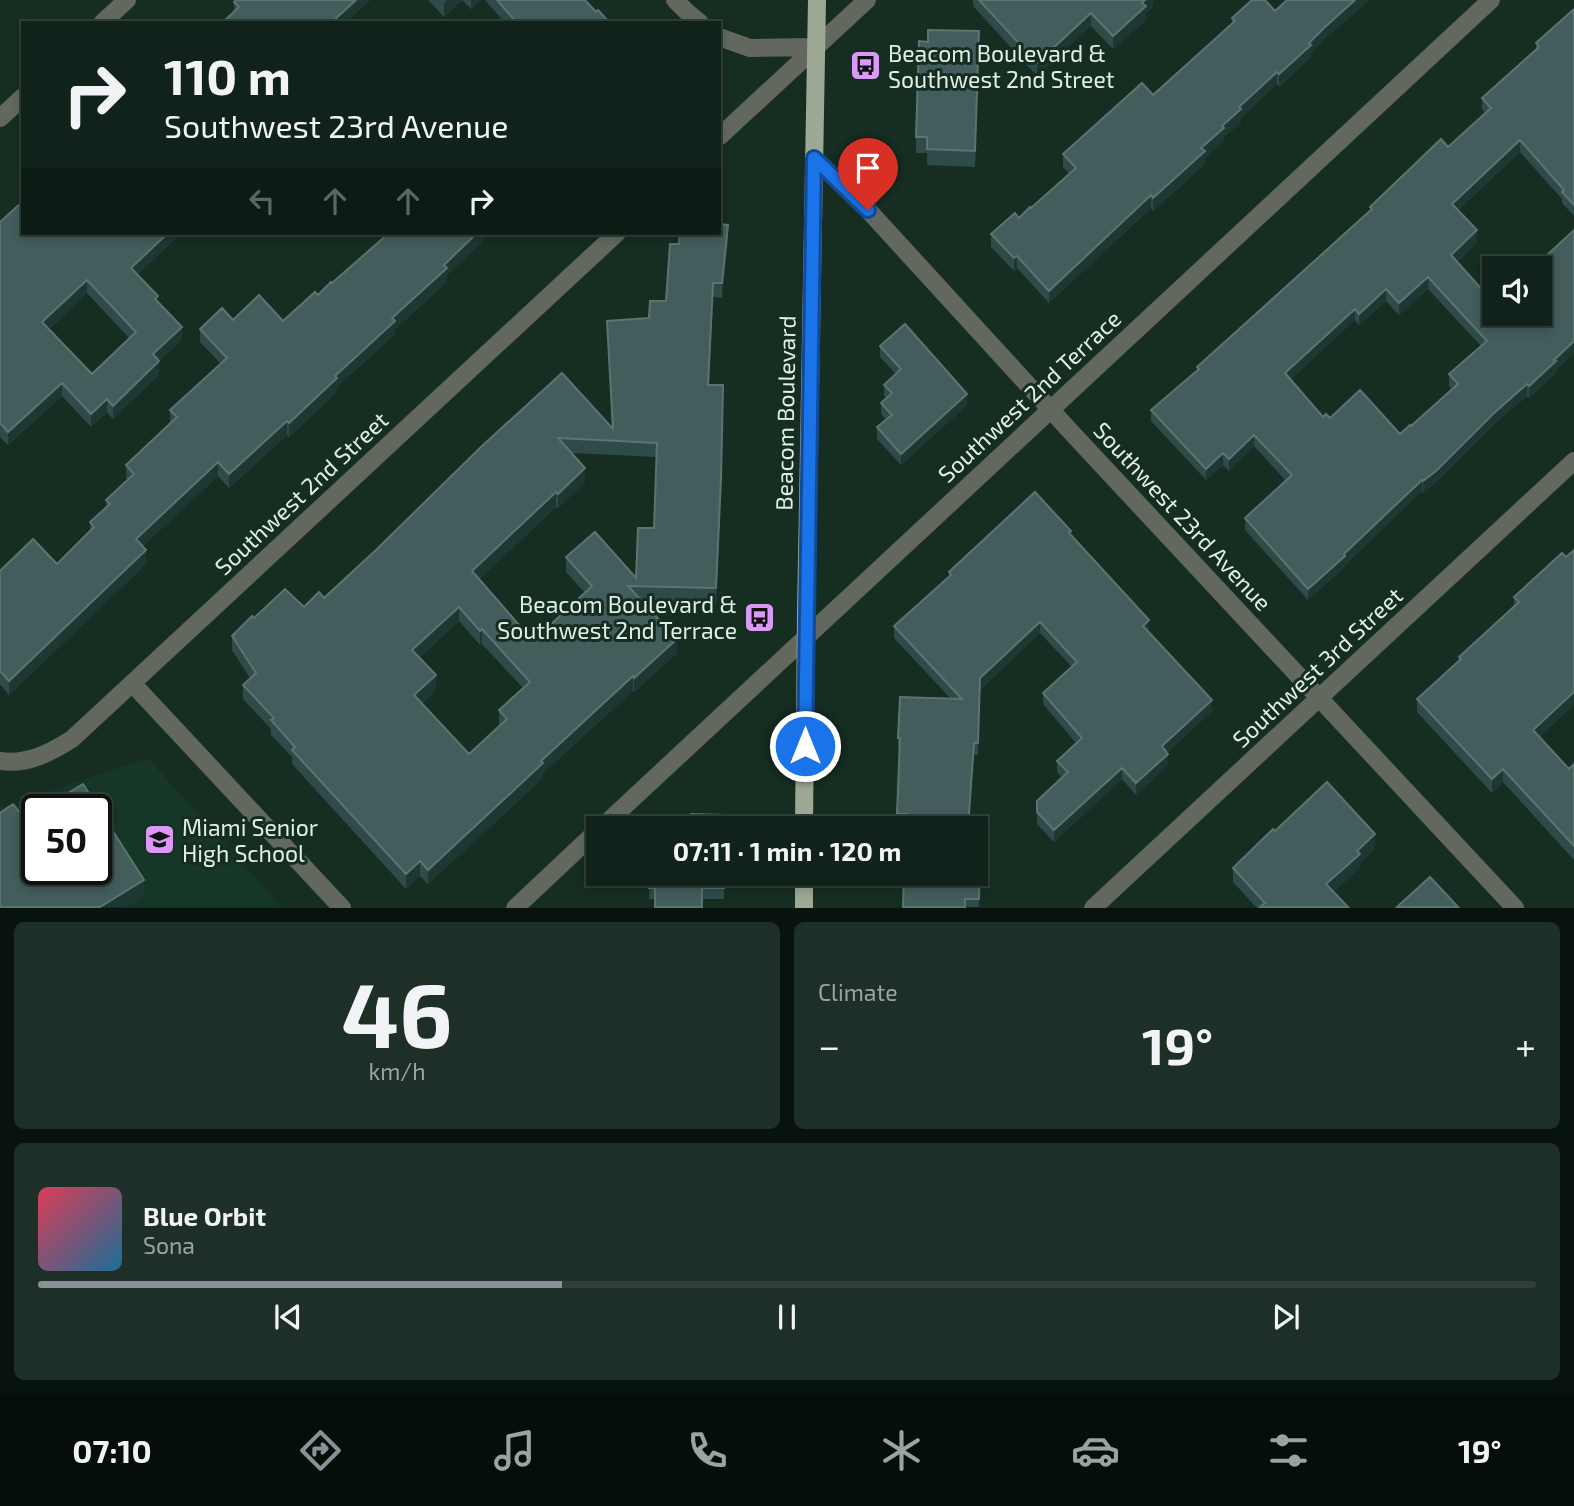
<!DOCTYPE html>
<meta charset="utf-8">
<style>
:root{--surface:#10221a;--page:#1e2f27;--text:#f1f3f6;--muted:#9ca4a2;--line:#303f39;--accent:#8c9099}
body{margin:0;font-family:"Exo 2",sans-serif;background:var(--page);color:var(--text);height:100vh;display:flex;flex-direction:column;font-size:26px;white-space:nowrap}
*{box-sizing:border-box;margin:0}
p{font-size:23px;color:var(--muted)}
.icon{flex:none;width:38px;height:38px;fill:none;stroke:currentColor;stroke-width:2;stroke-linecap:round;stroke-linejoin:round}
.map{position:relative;height:908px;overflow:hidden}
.drawer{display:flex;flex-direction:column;gap:14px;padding:14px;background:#09130e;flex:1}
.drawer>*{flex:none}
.top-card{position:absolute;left:21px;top:21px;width:700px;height:214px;border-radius:0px;box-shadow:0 4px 10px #0003,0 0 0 2px var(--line);background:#10221a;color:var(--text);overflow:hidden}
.buttons{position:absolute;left:1482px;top:256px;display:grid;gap:14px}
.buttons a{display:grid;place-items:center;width:70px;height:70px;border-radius:0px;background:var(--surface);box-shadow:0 4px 10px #0003,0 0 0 2px var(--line);font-size:35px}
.speed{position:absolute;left:21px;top:794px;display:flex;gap:14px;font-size:35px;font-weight:700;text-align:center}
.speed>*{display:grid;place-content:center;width:91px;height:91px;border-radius:50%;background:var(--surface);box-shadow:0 4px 10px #0003,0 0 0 2px var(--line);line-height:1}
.speed .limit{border:4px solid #111;border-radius:10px;background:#fff;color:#111}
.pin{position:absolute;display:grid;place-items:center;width:60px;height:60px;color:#fff;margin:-72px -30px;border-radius:50% 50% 50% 0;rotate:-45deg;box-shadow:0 0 7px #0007}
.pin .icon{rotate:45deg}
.me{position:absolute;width:77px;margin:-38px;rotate:0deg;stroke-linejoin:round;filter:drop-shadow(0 0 5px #0008)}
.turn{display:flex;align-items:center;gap:24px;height:147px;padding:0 28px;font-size:32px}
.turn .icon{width:91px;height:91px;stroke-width:2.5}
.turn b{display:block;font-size:49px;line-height:60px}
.lanes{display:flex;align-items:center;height:66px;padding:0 28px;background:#0003;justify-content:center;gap:35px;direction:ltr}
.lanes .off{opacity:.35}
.big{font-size:52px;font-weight:700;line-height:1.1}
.drawer .tile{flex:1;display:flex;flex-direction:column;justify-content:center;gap:10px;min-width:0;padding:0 24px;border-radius:10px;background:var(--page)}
.drawer .dial{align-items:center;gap:0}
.dial b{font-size:91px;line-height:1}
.song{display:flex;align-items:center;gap:21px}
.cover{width:84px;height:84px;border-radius:10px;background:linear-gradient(135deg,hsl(350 70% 55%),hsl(200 70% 35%))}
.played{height:7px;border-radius:4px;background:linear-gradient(90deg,var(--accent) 35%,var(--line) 35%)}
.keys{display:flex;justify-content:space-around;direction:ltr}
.heat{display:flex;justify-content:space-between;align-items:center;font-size:38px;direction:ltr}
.drawer .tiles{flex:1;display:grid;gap:14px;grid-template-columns:1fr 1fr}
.tile:last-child{grid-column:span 2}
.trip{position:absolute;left:586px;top:816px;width:402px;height:70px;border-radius:0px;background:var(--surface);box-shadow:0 4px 10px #0003,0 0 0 2px var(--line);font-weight:700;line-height:70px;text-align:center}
.tab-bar{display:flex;height:112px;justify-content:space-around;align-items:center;background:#060e0a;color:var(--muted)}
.tab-bar .icon{width:49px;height:49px}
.tab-bar .active{color:var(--accent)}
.tab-bar b{font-size:32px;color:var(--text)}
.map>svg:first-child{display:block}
.built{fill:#163627;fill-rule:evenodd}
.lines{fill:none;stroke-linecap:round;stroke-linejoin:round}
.minor{stroke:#63685f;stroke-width:18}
.major{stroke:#9ea995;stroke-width:18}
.wall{fill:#2e4b4a;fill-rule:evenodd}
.shaded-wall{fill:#1d3833}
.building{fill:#425d5b;stroke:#5b7471;stroke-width:2;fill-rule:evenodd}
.route-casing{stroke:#114b97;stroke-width:18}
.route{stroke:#1a73e8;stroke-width:12}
.labels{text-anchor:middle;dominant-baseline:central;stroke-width:6;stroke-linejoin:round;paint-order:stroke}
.poi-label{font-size:23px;fill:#e1efe7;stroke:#162d22;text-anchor:start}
.street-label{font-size:23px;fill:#e1efe7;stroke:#162d22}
</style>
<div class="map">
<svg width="1574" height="908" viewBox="0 0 1574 908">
<rect width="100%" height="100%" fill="#162d22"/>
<path class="built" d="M148,758L282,907H0V808ZM37,810H96V870H37Z"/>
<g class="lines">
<path class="minor" d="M675,0L688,13L700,23
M102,23L127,0
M719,37L750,48L816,47
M0,118L23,97
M719,137L867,0
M814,158L868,210L1072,433L1515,908
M132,683L342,908
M0,761C27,765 50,753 72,739L617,233
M601,828L1491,0
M515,908L598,830
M1093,908L1574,461"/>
<path class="major" d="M804,828L806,615L817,0
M804,908V873"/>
</g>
<path class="wall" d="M370,0L345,23H222L234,12V2Z
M428,0H462L444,17Z
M462,0H481L471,9Z
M485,0H585L596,12L610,23H505Z
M973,0H1153L1152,7L1146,13V20L1113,49L1091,26L1037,76L973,6Z
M1574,9V216L1562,203V199L1520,152L1458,210L1477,242L1457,262L1494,313L1545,262V257L1574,230V353L1556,370V373L1529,398L1527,396L1493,425L1436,482L1423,493L1422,491L1345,565V567L1308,600L1245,530V518L1286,481L1254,446L1229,471L1223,465L1206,480L1151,421V410L1197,370V367L1370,210V207L1448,147L1485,113L1482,109V98L1536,50V43ZM1428,289L1481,346L1449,374V386L1452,389L1411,426L1400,434L1323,417L1290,380L1355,320L1359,325L1386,301L1399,315Z
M1275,11L1325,39L1311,53V57L1279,87L1277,84L1241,118V122L1224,137V141L1205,158V164L1153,211L1151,208L1049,303L1017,268L1014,271L991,247V234L1019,218L1031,208L1069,174L1063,167V154L1153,95L1232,23V18Z
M979,48L975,167L927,165V153H916V137Z
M0,222L138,275L158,302L182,340L159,361V375L113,419L107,412L91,427L62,396L8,445L0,437ZM87,293L129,338L92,374L49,329Z
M389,233H491L447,275V282L395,329V334L337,387V392L289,437L287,435L229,488L218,476L143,546L146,564L9,695L0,684V571L57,564L90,532V522L106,507V500L128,480L126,478V465L170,423V410L221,364L200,342V329L233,320L283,321L332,283Z
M728,239L722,298L713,297L709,385L721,493L716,603L642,600L677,653L634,692L633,691L543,773V778L428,884L420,876L406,889L292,764V757L271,735V729L243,699V685L250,678L232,650V636L254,618L304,607L324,598L377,549L482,446L612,428L607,321L649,318L666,301L679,244ZM572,453L657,457L654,528L636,578L566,557V572L585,593L533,641L479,579L556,507L558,508L585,482ZM459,621L480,645L482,644L523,688L499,710V724L500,725L469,754L422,703L436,689L420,657Z
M880,346L967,405L901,465L877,439V427L886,420L881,414V403L886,398L884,396V385L896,374L880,357Z
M1071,535L1212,711L1167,753L1168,765L1136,795L1122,779L1054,842L1037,824V801L1062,778L1057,772V761L1076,743L1043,704V693L1072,667L1040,633L980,690L978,755H974L906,826L897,825L900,750L898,749V738L951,699L894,638V626L949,576V572Z
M1562,553L1539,738L1569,769L1574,764V860L1503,782L1492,793L1417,712V699L1459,660V657L1514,606V597Z
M1275,831L1375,848L1360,863V868L1333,892L1348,907H1256L1233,882V868Z
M980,850L979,907H903Z
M650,873H724V899H649Z"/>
<path class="shaded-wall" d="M356,0H370L345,23H331Z
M447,0H462L444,17V3Z
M471,0H481L471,9Z
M1145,0H1153L1152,7L1146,13V20L1113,49V36Z
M1355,0H1370L1325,39L1311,53V57L1279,87V74L1325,27Z
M1091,13V26L1037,76V63Z
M1277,72V84L1241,118V122L1224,137V141L1205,158V164L1153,211V198L1239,107Z
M1520,140V152L1452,215V204Z
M1151,195V208L1049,303V291Z
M728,225V239L722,298V283Z
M1477,230V242L1451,267V255Z
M168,233H182L131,281V268Z
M477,233H491L447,275V282L395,329V334L337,387V392L289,437V423L444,265Z
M1017,256V268L1014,271V258Z
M1428,277V289L1399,315V303Z
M87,280V293L42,335V322Z
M713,283V297L708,399V385Z
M1386,289V301L1359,325V314Z
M1355,309V320L1285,385V373Z
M182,327V340L153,367V354Z
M1574,341V353L1556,370V373L1529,398V386Z
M159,361V375L113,419V406Z
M62,383V396L8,445V432Z
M1527,384V396L1493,425L1436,482L1423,493V481L1493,414Z
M723,385L721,493L716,603V588Z
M967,394V405L901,465V454Z
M107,399V412L91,427V414Z
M287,421V435L229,488V474Z
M1254,435V446L1229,471V459Z
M1223,453V465L1206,480V469Z
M218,462V476L136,553V539Z
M585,468V482L558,508V494Z
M1422,480V491L1345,565V567L1308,600V589Z
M556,492V507L472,585V571Z
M146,550V564L9,695V681Z
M459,607V621L412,664V650Z
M1149,620V632L1143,626Z
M1040,622V633L980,690L978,755L980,678Z
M482,629V644L480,645V631Z
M677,639V653L634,692V678Z
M436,675V689L414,709V695Z
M633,676V691L543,773V778L428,884V870L541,761Z
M1574,692V705L1533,744V730Z
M1212,700V711L1162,758V746Z
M974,743V755L968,828Z
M1168,754V765L1136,795V783Z
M1122,768V779L1054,842V830Z
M1503,769V782L1492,793V779Z
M1375,834V848L1360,863V868L1326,898V884L1357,851Z
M420,861V876L406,889V874Z
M144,880V896L126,907H100Z"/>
<path class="building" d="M236,0H356L331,23H222L239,7L234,2Z
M497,0H585L596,12L598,10L610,23H517Z
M979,0H1145L1142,3L1146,6L1113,36L1091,13L1037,63Z
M1252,0H1265L1275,11L1287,0H1355L1325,27L1309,43L1311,45L1279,74L1277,72L1239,107L1241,109L1222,126L1224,128L1201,148L1205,151L1153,198L1151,195L1049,291L1017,256L1014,258L991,234L1015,213L1019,218L1030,207L1031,208L1076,168L1063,154L1142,83L1153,95L1235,21L1232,18Z
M1574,9V205L1562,192L1564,190L1520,140L1452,204L1477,230L1451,255L1494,303V313H1540V268H1538L1547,260L1545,257L1574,230V341L1554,360L1556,361L1529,386L1527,384L1493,414L1436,471L1423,481L1422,480L1344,554L1345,556L1308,589L1245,518L1292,475L1254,435L1229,459L1223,453L1206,469L1151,410L1199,369L1197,367L1372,209L1370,207L1441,139L1448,147L1491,108L1482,98L1539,47L1536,43ZM1428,277L1487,341L1449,374L1458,384L1411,426L1410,425L1400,434L1360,390L1330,418L1326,414L1323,417L1285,373L1355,309L1359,314L1386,289L1399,303Z
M928,30L979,31L975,151L927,149V137H916L919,41L928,42Z
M23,201V233H168L131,268L158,296L155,299L182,327L153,354L159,361L113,406L107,399L91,414L62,383L8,432L0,423V222ZM87,280L136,332L92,374L42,322Z
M719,224L728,225L722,283H713L708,385H723L721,479L716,588L628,586L677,639L634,678L633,676L541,761L543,763L428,870L420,861L406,874L292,750L295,747L271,720L274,718L243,685L256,673L232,636L252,616L254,618L285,589L304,607L319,592L324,598L377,549L482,446L562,373L613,429L607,321L649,318L650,301H666L670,244H679L680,233H719ZM558,438L657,443L654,528H638L636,578L595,532L566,557L592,586L533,641L472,571L556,492L558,494L585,468ZM459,607L480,631L482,629L530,682L499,710L507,719L469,754L414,695L436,675L412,650Z
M389,233H477L444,265L447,268L392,318L395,321L335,376L337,378L289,423L287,421L229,474L218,462L136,539L146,550L9,681L0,671V571L33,539L57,564L94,527L90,522L110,504L106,500L134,474L126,465L177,417L170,410L227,358L200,329L222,308L233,320L259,295L283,321L315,292L318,295L331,282L332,283Z
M905,324L967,394L901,454L877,427L892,415L881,403L892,393L884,385L901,369L880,346Z
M1035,492L1071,531L1069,533L1149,620L1143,626L1212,700L1162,746L1168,754L1136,783L1122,768L1054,830L1037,812V801L1068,772L1057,761L1082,738L1043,693L1077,662L1040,622L980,678L978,743H974L968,828H906L907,814H897L900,738H898L900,697L962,699L894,626L951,575L949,572Z
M1574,550V692L1533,730L1569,769L1574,764V846L1503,769L1492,779L1417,699L1461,659L1459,657L1519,602L1514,597L1562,553L1566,557Z
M1327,782L1375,834L1357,851L1360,854L1326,884L1348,907H1260L1265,903L1233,868L1273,829L1275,831Z
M83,784L144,880L100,907H0V813L13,804L25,819L37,812V870H96V810H40Z
M691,814L724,815V828H691Z
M976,849L980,850L979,899H965V907H903L904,873H976Z
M650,873H724V888H702V907H655V888H649Z
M1430,877L1458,907H1397Z"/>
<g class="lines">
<defs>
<path id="route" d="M805,746L814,158L868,210"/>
</defs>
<use href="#route" class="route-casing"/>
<use href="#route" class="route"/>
</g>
<defs>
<symbol id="bus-square" viewBox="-11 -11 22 22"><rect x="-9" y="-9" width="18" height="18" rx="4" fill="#db99f6" stroke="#162d22"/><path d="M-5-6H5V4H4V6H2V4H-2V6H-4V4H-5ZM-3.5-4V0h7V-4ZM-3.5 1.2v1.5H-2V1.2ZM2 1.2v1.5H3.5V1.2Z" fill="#111"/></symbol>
<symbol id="school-square" viewBox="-11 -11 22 22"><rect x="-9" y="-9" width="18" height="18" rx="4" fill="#db99f6" stroke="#162d22"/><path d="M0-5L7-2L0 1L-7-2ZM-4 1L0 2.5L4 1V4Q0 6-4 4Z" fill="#111"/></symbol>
</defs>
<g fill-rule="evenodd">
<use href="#bus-square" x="848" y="48" width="35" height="35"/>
<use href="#bus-square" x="742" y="600" width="35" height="35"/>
<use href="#school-square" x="142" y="822" width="35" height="35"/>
</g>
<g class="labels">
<g class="poi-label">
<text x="888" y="53">Beacom Boulevard &amp;<tspan x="888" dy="26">Southwest 2nd Street</tspan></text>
<text x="737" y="604" text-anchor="end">Beacom Boulevard &amp;<tspan x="737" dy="26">Southwest 2nd Terrace</tspan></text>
<text x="182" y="827">Miami Senior<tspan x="182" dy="26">High School</tspan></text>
</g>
<g class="street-label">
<text transform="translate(1029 396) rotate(-43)">Southwest 2nd Terrace</text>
<text transform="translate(785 413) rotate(-89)">Beacom Boulevard</text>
<text transform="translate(301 493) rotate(-43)">Southwest 2nd Street</text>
<text transform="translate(1183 516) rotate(47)">Southwest 23rd Avenue</text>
<text transform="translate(1317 667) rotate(-43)">Southwest 3rd Street</text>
</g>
</g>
</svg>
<div class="buttons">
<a><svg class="icon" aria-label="sound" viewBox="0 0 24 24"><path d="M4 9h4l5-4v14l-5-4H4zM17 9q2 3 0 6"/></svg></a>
</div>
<div class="speed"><div class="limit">50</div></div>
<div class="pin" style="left:868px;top:210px;background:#d93025"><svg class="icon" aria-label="arrive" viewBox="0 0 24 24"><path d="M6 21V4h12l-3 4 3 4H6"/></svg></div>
<svg class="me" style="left:805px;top:746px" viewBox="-20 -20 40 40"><circle r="17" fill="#1a73e8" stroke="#fff" stroke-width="3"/><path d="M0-11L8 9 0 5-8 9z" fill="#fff"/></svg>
<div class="trip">07:11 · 1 min · 120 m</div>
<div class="top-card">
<div class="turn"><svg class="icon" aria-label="right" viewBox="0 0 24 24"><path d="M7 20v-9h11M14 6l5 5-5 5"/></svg><div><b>110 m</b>Southwest 23rd Avenue</div></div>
<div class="lanes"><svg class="icon off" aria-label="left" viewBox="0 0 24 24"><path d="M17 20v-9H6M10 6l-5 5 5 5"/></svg><svg class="icon off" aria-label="ahead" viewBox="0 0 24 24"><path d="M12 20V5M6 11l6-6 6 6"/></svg><svg class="icon off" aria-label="ahead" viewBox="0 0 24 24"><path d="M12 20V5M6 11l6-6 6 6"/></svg><svg class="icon" aria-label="right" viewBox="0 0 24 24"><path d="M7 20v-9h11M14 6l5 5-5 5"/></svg></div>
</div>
</div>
<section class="drawer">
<div class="tiles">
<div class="tile dial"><b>46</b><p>km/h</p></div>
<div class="tile"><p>Climate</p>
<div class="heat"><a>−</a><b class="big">19°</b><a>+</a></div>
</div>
<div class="tile">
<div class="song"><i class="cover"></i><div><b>Blue Orbit</b><p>Sona</p></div></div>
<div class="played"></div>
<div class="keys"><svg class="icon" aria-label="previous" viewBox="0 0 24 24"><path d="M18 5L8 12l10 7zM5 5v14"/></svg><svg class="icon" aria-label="pause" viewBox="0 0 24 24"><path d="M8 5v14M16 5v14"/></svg><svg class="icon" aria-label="next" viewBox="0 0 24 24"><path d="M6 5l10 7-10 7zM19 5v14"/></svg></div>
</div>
</div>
</section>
<nav class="tab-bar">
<b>07:10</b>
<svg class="icon active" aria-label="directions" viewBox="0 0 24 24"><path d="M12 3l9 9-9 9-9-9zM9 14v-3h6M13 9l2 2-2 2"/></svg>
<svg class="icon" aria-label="music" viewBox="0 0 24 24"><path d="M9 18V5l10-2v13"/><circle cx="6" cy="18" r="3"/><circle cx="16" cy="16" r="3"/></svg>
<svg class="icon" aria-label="phone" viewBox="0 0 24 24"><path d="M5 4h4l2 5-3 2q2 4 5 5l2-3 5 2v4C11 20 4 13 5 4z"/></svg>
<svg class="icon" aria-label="climate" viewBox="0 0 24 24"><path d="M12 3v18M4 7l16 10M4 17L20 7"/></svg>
<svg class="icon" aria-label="car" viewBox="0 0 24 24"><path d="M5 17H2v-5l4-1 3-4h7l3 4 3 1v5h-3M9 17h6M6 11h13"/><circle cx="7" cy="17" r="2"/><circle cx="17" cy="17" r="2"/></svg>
<svg class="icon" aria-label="filters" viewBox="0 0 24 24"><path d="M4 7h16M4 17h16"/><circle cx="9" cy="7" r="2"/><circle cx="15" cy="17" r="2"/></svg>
<b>19°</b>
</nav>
